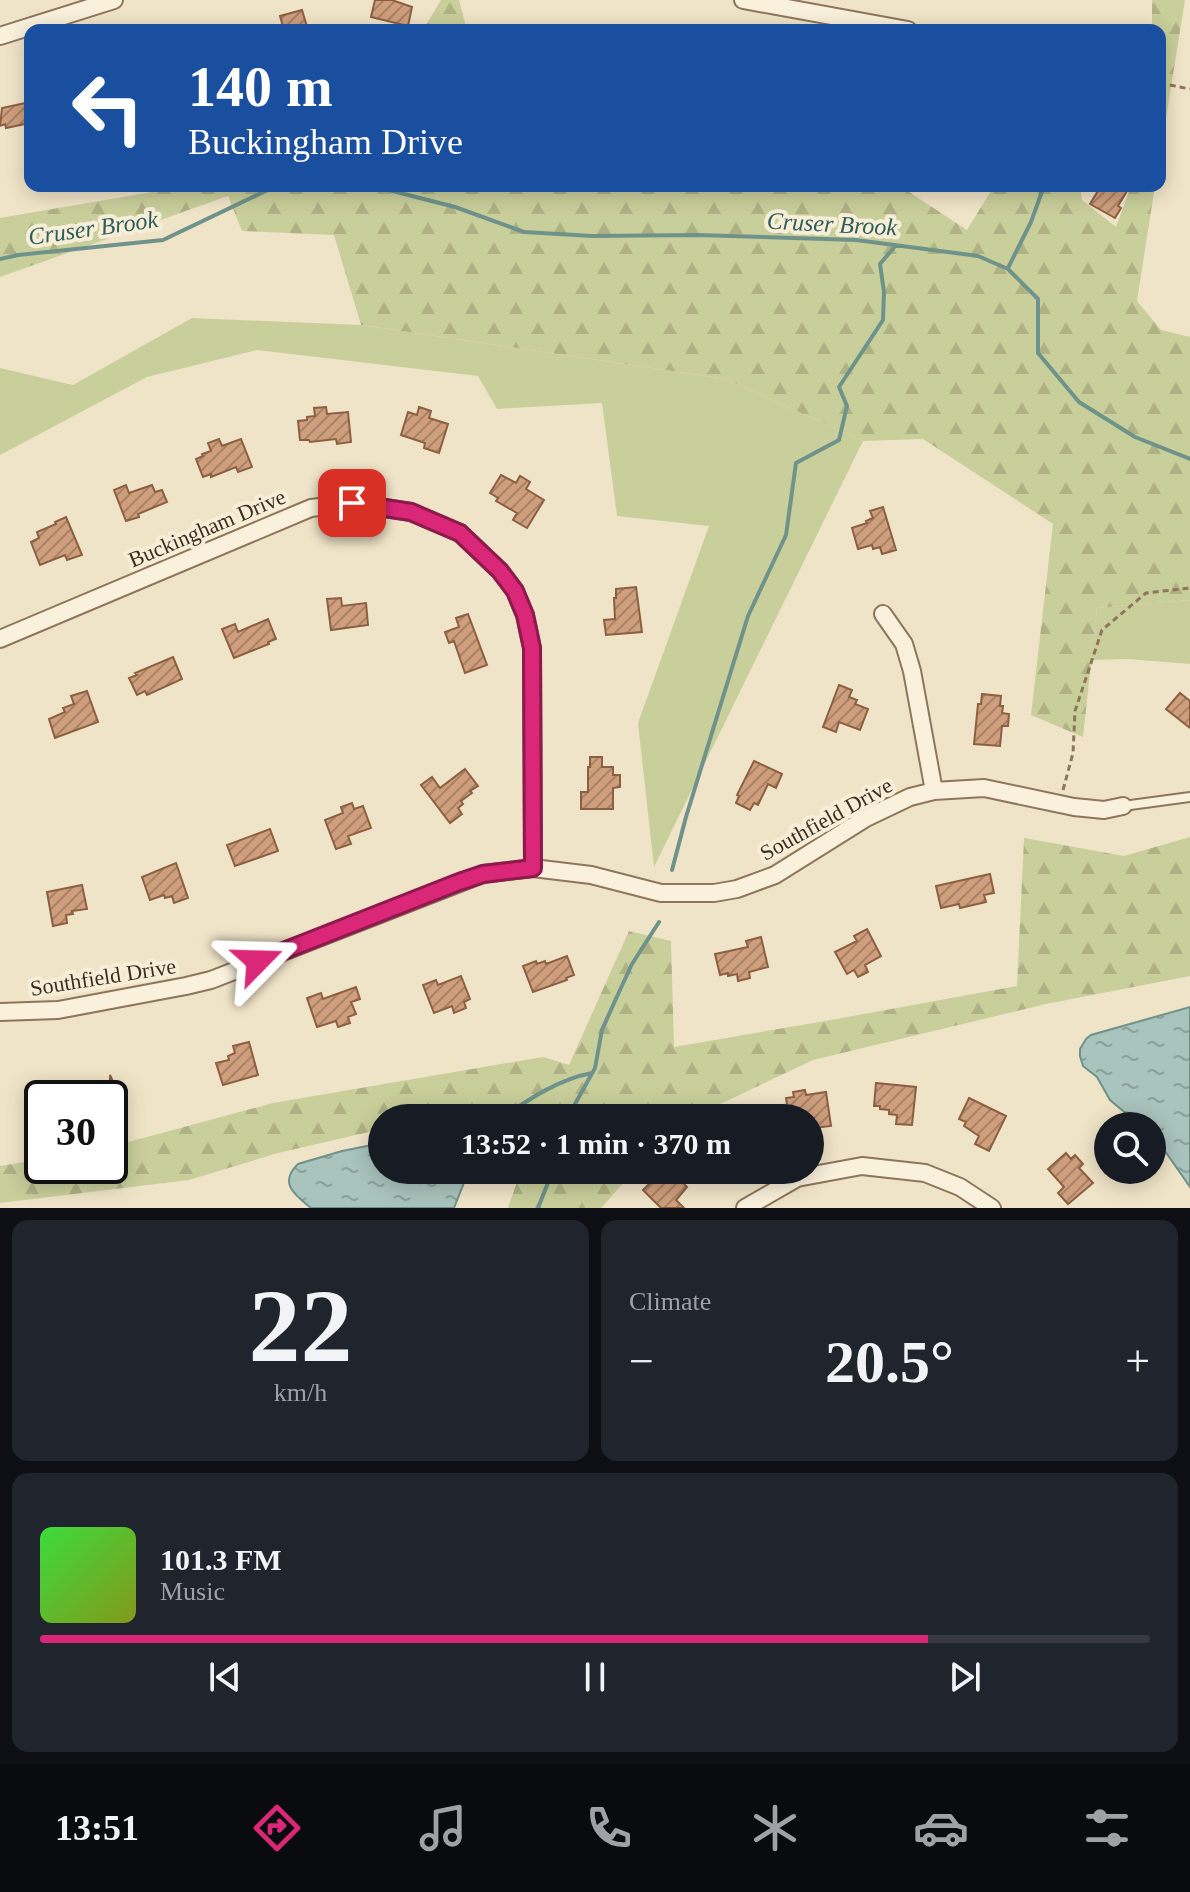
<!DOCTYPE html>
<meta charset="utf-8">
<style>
:root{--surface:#171b24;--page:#20242c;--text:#f1f3f6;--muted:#9ea1a6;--line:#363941;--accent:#db2777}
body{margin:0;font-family:Georgia,serif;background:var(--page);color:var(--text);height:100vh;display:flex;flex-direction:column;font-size:30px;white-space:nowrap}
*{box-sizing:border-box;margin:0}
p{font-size:26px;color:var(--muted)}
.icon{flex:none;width:44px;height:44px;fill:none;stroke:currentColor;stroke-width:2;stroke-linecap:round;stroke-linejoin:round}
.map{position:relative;height:1208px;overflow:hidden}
.details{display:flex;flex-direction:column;gap:12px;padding:12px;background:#0d0f14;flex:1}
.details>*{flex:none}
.hud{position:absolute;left:24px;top:24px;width:1142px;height:168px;border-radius:16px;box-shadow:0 4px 20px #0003;background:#1a4fa0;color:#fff;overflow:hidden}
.fabs{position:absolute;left:1094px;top:1112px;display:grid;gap:16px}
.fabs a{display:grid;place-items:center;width:72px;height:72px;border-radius:50%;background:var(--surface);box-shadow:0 4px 20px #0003;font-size:40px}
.speed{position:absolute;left:24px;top:1080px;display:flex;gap:16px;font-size:40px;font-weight:700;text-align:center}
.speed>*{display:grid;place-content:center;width:104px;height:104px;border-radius:50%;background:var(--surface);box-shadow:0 4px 20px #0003;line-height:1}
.speed .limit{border:4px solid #111;border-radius:12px;background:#fff;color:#111}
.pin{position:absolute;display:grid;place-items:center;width:68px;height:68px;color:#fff;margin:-34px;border-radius:16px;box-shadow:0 4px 12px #0006}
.me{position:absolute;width:88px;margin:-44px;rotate:68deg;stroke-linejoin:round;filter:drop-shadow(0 0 6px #0008)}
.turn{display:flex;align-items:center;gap:28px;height:168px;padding:0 32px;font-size:36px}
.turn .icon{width:104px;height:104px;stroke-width:2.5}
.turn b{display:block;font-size:56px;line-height:68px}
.big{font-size:60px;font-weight:600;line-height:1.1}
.details .card{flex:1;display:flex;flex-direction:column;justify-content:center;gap:12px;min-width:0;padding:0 28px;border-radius:16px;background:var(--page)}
.details .dial{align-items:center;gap:0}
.dial b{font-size:104px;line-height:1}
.song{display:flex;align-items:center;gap:24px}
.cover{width:96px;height:96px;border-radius:12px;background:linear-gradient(135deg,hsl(120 70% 55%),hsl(70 70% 35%))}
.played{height:8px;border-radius:4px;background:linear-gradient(90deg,var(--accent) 80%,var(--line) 80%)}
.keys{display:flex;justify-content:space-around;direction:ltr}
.heat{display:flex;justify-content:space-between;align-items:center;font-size:44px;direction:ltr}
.details .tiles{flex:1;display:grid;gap:12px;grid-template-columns:1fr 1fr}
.card:last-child{grid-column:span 2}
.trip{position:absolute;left:368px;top:1104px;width:456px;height:80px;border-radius:40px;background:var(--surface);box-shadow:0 4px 20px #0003;font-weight:600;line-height:80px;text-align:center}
.dock{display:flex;height:128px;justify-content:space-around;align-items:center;background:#090b0e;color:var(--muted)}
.dock .icon{width:56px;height:56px}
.dock .active{color:var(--accent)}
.dock b{font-size:36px;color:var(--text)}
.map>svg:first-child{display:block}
.green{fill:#c9cf9b}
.forest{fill:url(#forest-firs)}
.water{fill:url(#water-ripples);stroke:#6f938a;stroke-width:2}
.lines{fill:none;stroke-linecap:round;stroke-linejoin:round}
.stream{stroke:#6f938a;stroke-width:4}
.building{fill:url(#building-hatch);stroke:#8d5f41;stroke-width:2}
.service-casing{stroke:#8d765c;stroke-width:12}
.minor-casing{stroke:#8d765c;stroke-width:20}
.path{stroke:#8d765c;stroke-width:3;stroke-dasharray:6 4;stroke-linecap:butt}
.service{stroke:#faf1dc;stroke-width:8}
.minor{stroke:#faf1dc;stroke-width:16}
.route-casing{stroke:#8e194d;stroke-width:20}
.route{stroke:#db2777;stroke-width:14}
.labels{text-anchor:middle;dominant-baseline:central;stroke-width:8;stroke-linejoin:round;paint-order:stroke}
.street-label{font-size:22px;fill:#3d2e20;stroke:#f7eed8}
.water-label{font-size:24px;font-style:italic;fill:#2f5d5a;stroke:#f7eed8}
</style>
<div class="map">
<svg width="1190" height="1208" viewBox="0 0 1190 1208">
<defs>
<pattern id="forest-firs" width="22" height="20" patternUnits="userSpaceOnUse" patternTransform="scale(2)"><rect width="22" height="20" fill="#c9cf9b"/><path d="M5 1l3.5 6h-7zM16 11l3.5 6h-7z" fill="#aeb285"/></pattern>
<pattern id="water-ripples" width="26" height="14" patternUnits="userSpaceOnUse" patternTransform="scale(2)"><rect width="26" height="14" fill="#a9c4bc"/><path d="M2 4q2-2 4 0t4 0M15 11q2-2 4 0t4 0" fill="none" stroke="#8ba098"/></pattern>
<pattern id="building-hatch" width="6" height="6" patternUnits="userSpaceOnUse" patternTransform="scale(2)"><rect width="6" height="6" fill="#cf9f7d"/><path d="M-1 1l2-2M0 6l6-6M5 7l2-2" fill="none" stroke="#a98266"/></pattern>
</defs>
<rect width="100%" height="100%" fill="#f0e4c8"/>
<path class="green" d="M192,318L361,325L726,379L863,441L654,867L638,723L709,526L617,516L602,403L497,409L478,376L257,350L147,377L0,455V368L73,385Z
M1190,600V664L1128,659L1091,660L1097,608Z"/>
<path class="forest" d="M441,0H459L467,30H423Z
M1152,0H1185L1160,156V30H1152Z
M187,186H900L967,230L994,186H1080L1082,200L1116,227L1131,186H1155L1137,301L1161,330L1190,337V600L1097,608L1083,737L1031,715L1053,524L923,439L863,441L726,379L361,325L334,235L242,231L228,196L0,277V218Z
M1190,837V976L1046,1004L813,1060L691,1118H535L537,1110L474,1108L429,1118H382V1129L278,1153L189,1180L0,1203V1166L42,1159V1166H110V1147L273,1103L543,1057L569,1065L629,931L671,941L674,1047L831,1020L1017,986L1024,838L1124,856Z
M521,1170H635L601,1208H508Z"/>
<path class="water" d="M1190,1007V1187L1158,1141L1152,1136V1126H1141L1110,1100L1097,1077L1083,1066L1080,1056V1049L1086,1039L1091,1035Z
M382,1143V1170H469L454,1208H311C295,1195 278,1183 298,1164L342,1151Z"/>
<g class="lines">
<path class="stream" d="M373,186L455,207L524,232L592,236L697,235L856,240L978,256L1008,269L1038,299V353L1079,402L1135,437L1190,459
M0,259L18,255L163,240L276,186
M1008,268L1031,222L1044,186
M672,870L686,817L748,616L786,535L796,463L839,440L847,406L839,387L883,320L884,292L880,264L896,245
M502,1118C529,1099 559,1079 592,1073
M571,1118L575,1104L595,1068L602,1030L614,1003L632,964L659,922
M538,1208L553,1170"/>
</g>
<path class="building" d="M375,0H392L412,7L408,26L371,17Z
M302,10L308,30H284L280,16Z
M30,102V123L6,128L5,124L0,126L2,108Z
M1101,186H1130L1118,206L1121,208L1115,218L1090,204Z
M326,407L327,414L348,412L351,442L337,444L336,439L310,442L309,440H300L298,421L307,420V417L315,416L314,408Z
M419,407L431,411L429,418L448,424L439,453L424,448L425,443L401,435L408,412L417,415Z
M219,439L222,446L241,439L252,467L238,472L236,467L211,477V474L203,477L196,459L203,456L202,454L211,451L208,443Z
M501,475L516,483L520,476L530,482L526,489L544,500L527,528L513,520L517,513L496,501L498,498L490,493Z
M126,485L129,493L152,485L155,492L162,490L167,502L138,514L139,517L126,521L114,490Z
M883,507L896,550L882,554L880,547L873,549L872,545L858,549L852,528L867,523L866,521L873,518L870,511Z
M66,517L82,555L67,560L65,555L40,565L31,542L39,538L37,532L56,524L55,522Z
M636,587L642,632L606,635L604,620L615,619L614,598H616V589Z
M341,598L342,606L366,603L368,625L331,630L327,599Z
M468,614L487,665L465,673L454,641L449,643L445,632L459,627L456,618Z
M268,619L276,639L268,642L269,644L234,658L222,629L235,624L238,632Z
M173,657L182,679L147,695L145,691L137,695L129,678L137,675L135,673Z
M839,685L852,690L849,697L857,700L855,704L868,709L860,730L839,722L836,732L823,727Z
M87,691L98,722L55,738L49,719L65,712L63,708L74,704L71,696Z
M1180,693L1190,701V728L1166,709Z
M982,694L1001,696L1000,706H1003L1002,713L1009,714L1008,726H1002L1000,746L974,744L978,704H981Z
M590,757H602V767H613V775H620V787L613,788V809H581V792H588V767H590Z
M754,761L782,774L776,788L768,784L758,805L754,803L750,810L736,803L739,796L737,795Z
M465,769L478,786L470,791L472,793L461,801L463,804L458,808L462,814L450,823L421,785L432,777L440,788Z
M352,803L354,809L363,806L371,828L348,836L351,844L336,849L325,820L343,813L341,807Z
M270,829L278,851L235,866L227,845Z
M176,863L188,898L174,903L172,896L165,898L164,895L150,900L142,877Z
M990,874L994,893L984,895L986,902L960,908L959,904L941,908L936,886Z
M82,885L87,909L72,911L73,914L66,915L67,923L53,926L47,892Z
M867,929L881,956L865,965L868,972L858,977L854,970L847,974L835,952L857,941L854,936Z
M761,937L768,967L749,972L750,978L738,981L737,974L728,976V973L720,975L715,954L748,947L746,941Z
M567,956L574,975L566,978L567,980L533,992L523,966L536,961L537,964L545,961L546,964Z
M461,976L470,999L464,1002L466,1008L454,1013L452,1006L434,1013L423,985L436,980L438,985Z
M356,987L360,999L351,1002L356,1014L348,1017L350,1023L338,1027L336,1021L317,1027L307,998L321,993L323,999Z
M249,1042L258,1075L223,1085L216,1063L229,1060L228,1056L235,1053L233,1046Z
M110,1075L124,1106L110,1113V1098H60L89,1086L92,1093L110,1085Z
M876,1083L916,1087L912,1125L896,1124L897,1115L889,1114V1110L880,1109V1106H874Z
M805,1090L806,1095L826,1092L831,1126L815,1128L814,1118H789L786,1098L794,1097L793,1092Z
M969,1098L1006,1116L989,1151L975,1144L979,1136L964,1126L966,1122L959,1119Z
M1066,1153L1071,1159L1075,1155L1083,1164L1079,1168L1093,1183L1068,1204L1058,1193L1064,1187L1048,1169Z
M663,1170H682L689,1177L683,1183L687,1187L676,1200L684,1208H661L643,1190Z"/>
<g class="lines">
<defs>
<path id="service" d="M1123,806L1190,797"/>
<path id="minor" d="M743,0L908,30
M0,36L114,0
M883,614L904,644L912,671L934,791
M0,639L311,508L352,503L411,512L460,533L500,571L515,591L525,615L532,648L533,868
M0,1012L58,1010L186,986L211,980L483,874L533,868L591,875L661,893H714L737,889L775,875L866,818L910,797L934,791L984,788L1074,807L1104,810L1123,806
M745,1208L797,1178L862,1166L925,1173L960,1187L992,1208"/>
</defs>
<use href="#service" class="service-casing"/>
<use href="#minor" class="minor-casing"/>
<path class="path" d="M1160,83L1190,89
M1063,790L1073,753L1075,711L1102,630L1146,593L1190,588"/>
<use href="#service" class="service"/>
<use href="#minor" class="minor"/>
</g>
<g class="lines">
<defs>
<path id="route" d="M258,961L459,882L483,874L533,868L532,648L525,615L515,591L500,571L460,533L411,512L352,503"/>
</defs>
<use href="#route" class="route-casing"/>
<use href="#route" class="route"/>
</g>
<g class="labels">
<g class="street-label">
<text transform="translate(207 528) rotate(-23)">Buckingham Drive</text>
<text transform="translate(826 819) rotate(-29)">Southfield Drive</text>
<text transform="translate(103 977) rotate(-9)">Southfield Drive</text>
</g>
<g class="water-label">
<text transform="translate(832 224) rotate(3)">Cruser Brook</text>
<text transform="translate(93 228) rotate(-8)">Cruser Brook</text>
</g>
</g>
</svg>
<div class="fabs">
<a><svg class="icon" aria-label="search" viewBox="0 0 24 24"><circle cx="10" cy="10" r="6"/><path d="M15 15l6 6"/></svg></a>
</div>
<div class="speed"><div class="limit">30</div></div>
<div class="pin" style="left:352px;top:503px;background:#d93025"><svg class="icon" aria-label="arrive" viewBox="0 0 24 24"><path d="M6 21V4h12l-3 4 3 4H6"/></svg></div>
<svg class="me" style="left:258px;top:961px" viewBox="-20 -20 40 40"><path d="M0-17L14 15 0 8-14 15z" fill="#db2777" stroke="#fff" stroke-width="4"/></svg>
<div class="trip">13:52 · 1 min · 370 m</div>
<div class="hud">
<div class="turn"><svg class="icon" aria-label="left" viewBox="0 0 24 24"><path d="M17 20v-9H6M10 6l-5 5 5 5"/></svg><div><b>140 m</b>Buckingham Drive</div></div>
</div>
</div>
<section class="details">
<div class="tiles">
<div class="card dial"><b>22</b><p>km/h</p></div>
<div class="card"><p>Climate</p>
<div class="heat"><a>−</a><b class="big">20.5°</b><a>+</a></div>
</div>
<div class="card">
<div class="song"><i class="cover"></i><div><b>101.3 FM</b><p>Music</p></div></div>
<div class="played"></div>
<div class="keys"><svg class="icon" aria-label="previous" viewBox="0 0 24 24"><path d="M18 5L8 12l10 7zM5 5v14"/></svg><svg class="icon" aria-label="pause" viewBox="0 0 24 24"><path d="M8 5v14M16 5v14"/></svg><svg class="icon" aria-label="next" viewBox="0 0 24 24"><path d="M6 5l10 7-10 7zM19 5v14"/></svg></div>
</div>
</div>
</section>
<nav class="dock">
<b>13:51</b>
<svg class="icon active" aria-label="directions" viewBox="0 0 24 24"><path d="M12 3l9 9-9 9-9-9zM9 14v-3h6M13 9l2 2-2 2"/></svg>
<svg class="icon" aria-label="music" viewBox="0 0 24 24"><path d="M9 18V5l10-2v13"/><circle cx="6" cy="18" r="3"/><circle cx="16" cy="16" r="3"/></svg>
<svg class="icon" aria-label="phone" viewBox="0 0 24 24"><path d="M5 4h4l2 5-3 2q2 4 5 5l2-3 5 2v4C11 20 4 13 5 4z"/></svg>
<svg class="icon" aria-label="climate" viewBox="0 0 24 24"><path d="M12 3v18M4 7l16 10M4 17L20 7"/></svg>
<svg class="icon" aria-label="car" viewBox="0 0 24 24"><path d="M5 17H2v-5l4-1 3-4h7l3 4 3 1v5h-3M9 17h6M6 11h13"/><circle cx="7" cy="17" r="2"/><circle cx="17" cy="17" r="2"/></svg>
<svg class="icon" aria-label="filters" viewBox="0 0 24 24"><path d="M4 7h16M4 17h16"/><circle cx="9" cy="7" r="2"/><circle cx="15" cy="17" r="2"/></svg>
</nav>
